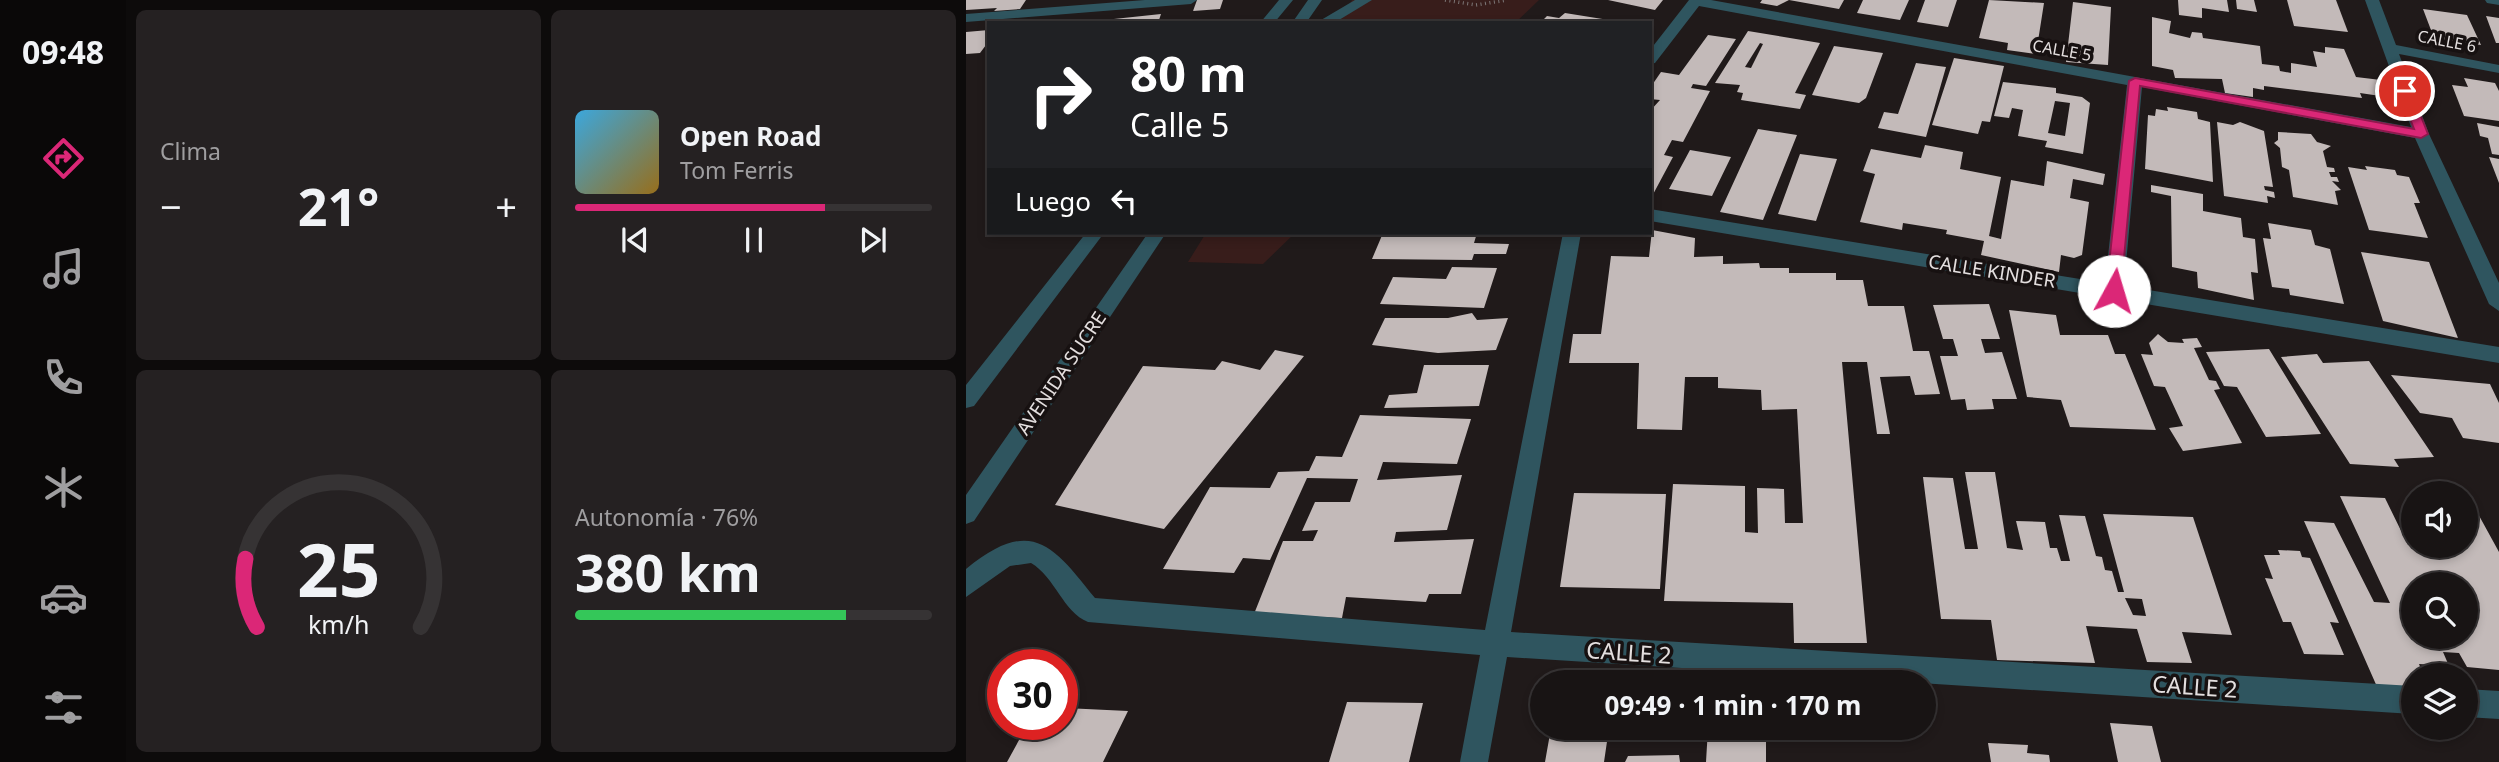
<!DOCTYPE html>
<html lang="es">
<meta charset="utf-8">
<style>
:root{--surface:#181414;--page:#252122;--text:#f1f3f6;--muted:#9f9ea0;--line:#363334;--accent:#db2777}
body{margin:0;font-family:"Noto Sans",sans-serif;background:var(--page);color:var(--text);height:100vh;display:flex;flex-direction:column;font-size:26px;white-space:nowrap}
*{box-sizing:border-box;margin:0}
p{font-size:23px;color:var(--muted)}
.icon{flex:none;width:38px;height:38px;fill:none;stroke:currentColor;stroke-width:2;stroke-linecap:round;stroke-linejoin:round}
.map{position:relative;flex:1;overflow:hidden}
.side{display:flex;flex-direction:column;gap:10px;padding:10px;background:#0d0b0b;width:840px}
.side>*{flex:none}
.banner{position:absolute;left:21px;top:21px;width:665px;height:214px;border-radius:0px;box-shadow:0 4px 10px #0003,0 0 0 2px var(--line);background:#202124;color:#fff;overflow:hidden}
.buttons{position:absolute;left:1435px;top:481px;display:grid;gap:14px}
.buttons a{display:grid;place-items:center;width:77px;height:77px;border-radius:50%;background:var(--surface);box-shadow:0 4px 10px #0003,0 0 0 2px var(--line);font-size:35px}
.speed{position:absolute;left:21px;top:649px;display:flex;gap:14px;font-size:35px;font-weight:700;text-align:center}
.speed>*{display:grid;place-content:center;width:91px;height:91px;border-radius:50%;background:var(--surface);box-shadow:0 4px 10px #0003,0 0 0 2px var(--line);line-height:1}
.speed .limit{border:10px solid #d22;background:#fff;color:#111}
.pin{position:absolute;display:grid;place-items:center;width:60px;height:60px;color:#fff;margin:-30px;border:4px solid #fff;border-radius:50%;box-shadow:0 2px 7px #0007}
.me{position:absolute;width:77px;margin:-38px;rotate:6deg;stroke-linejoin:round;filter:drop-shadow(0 0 5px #0008)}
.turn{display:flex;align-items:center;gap:24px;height:147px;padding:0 28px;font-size:32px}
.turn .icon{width:91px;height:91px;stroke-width:2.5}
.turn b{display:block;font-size:49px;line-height:60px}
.then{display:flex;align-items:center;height:66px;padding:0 28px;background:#0003;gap:14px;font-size:26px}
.big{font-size:52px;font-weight:700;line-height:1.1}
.side .tile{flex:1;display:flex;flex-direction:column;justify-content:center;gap:10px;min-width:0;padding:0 24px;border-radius:10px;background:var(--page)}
.side .dial{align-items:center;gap:0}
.dial svg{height:182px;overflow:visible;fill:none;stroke:var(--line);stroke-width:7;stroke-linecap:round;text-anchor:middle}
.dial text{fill:var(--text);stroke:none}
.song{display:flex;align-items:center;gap:21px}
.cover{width:84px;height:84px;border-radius:10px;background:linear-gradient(135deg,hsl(200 70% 55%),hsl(40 70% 35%))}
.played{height:7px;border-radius:4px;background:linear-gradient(90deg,var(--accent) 70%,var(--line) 70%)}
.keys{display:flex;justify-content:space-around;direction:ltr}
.heat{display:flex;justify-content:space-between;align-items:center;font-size:38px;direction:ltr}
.charge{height:10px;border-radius:5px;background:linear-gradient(90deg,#34c759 76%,var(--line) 0)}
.side .tiles{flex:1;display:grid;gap:10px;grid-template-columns:repeat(2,1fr)}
.trip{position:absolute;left:564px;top:670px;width:406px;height:70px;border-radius:35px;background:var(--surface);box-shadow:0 4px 10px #0003,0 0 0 2px var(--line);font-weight:700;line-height:70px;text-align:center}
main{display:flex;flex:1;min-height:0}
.menu{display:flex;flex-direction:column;width:126px;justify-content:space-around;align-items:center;background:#0a0808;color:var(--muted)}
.menu .icon{width:49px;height:49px}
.menu .active{color:var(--accent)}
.menu b{font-size:32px;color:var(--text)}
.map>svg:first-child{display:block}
.green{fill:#381d1b}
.building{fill:#c3bab9;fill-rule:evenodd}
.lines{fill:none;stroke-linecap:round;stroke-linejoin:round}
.path{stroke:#7c7676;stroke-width:3.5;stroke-dasharray:1 3.5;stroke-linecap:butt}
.lane{fill:#2f555f;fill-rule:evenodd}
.street{fill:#2f555f;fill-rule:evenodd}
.route{fill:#db2777;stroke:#8e194d;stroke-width:2}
.labels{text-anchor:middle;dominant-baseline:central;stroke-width:7;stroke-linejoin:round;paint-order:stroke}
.far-street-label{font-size:16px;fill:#e4dfdf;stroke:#171111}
.street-label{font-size:19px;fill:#e4dfdf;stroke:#171111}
.near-street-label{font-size:23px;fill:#e4dfdf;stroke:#171111}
</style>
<main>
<nav class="menu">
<b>09:48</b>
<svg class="icon active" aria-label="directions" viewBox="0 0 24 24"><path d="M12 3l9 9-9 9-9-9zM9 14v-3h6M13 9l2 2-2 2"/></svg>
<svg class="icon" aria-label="music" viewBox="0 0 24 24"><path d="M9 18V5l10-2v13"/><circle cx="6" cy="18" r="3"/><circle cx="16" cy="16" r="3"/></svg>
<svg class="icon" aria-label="phone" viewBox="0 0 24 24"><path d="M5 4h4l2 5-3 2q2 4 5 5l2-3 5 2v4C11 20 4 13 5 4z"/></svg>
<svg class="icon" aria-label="climate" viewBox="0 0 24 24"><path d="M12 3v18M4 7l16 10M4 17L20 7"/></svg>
<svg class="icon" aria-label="car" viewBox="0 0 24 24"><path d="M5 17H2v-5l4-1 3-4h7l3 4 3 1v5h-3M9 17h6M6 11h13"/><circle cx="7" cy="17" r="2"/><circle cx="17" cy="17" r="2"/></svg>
<svg class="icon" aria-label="filters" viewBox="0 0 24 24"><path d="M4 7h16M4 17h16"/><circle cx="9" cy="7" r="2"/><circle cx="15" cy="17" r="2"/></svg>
</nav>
<section class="side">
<div class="tiles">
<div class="tile"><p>Clima</p>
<div class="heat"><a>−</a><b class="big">21°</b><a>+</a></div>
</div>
<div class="tile">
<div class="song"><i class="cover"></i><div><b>Open Road</b><p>Tom Ferris</p></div></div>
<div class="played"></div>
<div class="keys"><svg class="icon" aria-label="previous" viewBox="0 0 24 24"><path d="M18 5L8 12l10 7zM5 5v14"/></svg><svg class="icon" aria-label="pause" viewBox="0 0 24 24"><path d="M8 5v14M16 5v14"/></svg><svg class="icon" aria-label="next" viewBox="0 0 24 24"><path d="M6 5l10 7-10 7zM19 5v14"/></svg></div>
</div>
<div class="tile dial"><svg viewBox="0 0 100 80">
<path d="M14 69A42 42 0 1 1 86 69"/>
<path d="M14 69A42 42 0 0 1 9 39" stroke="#db2777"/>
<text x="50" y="56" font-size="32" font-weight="700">25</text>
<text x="50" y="72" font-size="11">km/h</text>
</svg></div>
<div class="tile"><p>Autonomía · 76%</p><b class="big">380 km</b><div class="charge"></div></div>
</div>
</section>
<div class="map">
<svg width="1533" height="762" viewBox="0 0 1533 762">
<rect width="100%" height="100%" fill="#201a1a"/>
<path class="green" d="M386,0H573L549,23H372Z
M240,233H329L297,264L222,262Z"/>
<path class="building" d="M0,0H60L54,9L28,11L31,8L0,10Z
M231,0H257L254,9L227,11Z
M642,0H697L689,10Z
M796,0H878L873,9L823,0L811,6L794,3Z
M897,0H943L934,20L891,13Z
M959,0H991L982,27L951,22Z
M1023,0L1078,3L1070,54L1041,50L1042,43L1013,38Z
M1212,0H1261L1263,12L1236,8V18L1213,15Z
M1270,0H1288L1291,12L1271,9Z
M1321,0H1370L1382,32L1328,26Z
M1107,2L1145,7L1142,65L1100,62Z
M1457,9L1501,15L1515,45L1468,38Z
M599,13L649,21V23H574L581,16L593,18Z
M195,14L192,23H129V21Z
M1520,16L1533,18V43H1530Z
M1186,17L1205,21L1203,33L1224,38L1226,32L1236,33L1237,38L1294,46L1296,64L1313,66L1314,71L1325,73V63L1351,67L1347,51L1359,53V47L1378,49L1390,77L1415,80L1421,97L1394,93L1396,98L1298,86V90L1287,88V97L1259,93L1256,79L1209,78L1207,70L1186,66Z
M23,30V41L14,53L0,54V32Z
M782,31L854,43L829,93L840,95L834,109L775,100L777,93L771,92L774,85L749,83ZM794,43L797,44L785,68L779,67Z
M742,35L770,39L740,86L727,84L725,88L744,91L717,142L706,140L698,155L707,157L684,200V111L694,100L684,99V88L695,72L713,75Z
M868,46L917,53L900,98L893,103L846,95Z
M988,58L1038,66L1024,122L1016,121L1012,134L966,125Z
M950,63L980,67L960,137L912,128L918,112L932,114Z
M1498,78L1529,83L1533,91V121L1498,116L1486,85L1502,87Z
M1037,82L1090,88V93L1116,97L1124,103L1117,154L1079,147L1081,141L1052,136L1057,110L1046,108L1043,118L1028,116ZM1089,101L1104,103L1099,136L1082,133Z
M1201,107L1231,112L1232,119L1244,122L1247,182L1179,169L1182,115L1189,116L1190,109L1202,111Z
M1251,122L1267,125L1274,122L1298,131L1307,187L1298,186L1299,190L1308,192L1309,198L1301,196L1302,203L1258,196Z
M1511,123L1533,127V155L1526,154L1522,138L1514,136Z
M792,129L831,135L797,220L754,212Z
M1312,132L1345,134L1351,142L1365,146L1357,151L1361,167L1368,168L1369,172H1363L1365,177H1371L1373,182L1366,181L1375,190L1369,191L1372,205L1327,197L1323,170L1316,167L1314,148L1308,143L1312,140Z
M959,145L997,152L994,169L1035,177L1023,236L1035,239L1045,180L1078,186L1081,161L1139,174L1137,185L1107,179L1104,198L1123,202L1116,255L1108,258L1095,255L1093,272L1015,255L1018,241L980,234L981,230L937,223L936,230L894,222L909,174L897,171L905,149L955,158Z
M724,150L765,157L746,196L703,189Z
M834,154L871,159L850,221L812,214Z
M1523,157L1533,159V183Z
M1399,166L1429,170L1431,175L1443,177L1454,203H1448L1462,238L1403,230L1382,167L1401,170Z
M1185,185L1237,194V211L1275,218L1277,237L1289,239L1292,273L1285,272L1288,300L1232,288L1231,272L1206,267L1205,196L1185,192Z
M1302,223L1345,230L1349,245L1364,249L1378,304L1324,295L1323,289L1306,287L1297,238L1305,239Z
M686,230L729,238L728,257L757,256V264L793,263L794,268H823V273H870V280H897L902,306H938L947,351H963L974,394L949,395L944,376L914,377L924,434H911L901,362H876L901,643H828L827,603L698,601L707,484L779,486V532L792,533L791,488L818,489L819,523H837L831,409L796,410L795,390L752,388V377H719L716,430L671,429L673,363H603L607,334H635L645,256L683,257Z
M417,233H511L508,243L543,244L540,254H508L506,260L406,259Z
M1395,252L1463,262L1492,338L1417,321Z
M486,267L531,268L518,308L414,304L427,277L480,279Z
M1023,304L1034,339H1015L1019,353L1036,352L1051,399H1026L1028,409L1001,410L999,399L985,400L974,356H992L987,339H977L967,305Z
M1043,310L1090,315L1094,335H1142L1149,354H1159L1190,430L1104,427L1095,400L1061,397Z
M506,313L511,320L542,318L530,350L472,353L406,345L419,318H482Z
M1192,334L1202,342L1218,343L1216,339L1231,338L1236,347L1228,348L1243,380L1250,381L1254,389L1248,390L1276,443L1217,451L1203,428L1217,426L1199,387L1188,386L1175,354L1187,355L1183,343Z
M1303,349L1355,434L1300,437L1271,387L1258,386L1240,352Z
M309,350L338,356L198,529L89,505L177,366L249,370L256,361L294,370Z
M1351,354L1357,363L1403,361L1468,457L1428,459L1433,467L1384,464L1315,357Z
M458,365H523L513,406L418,408L423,395L451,393Z
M1425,375L1524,384L1533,403V443L1497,438L1486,418L1454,413Z
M394,415L505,419L491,464L417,462L411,480L496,475L481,530L430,532L428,542L508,539L495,594H463L460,602L380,597L376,618L288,614L317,541H347L352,530L336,531L349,502H384L392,479L341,478L304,560L277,558L268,573L197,569L244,487L304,488L312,472L343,471L350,456L376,457Z
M999,472H1029L1041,548L1057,550L1050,521L1079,522L1084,548H1091L1095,561H1104L1093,515L1119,516L1130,556L1136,557L1139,570L1146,571L1152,592H1158L1137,514L1227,517L1266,635L1216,632L1226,663L1181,662L1171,629L1120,626L1129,663L1031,660L1025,620L975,619L957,477L987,478L999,549H1012ZM1159,598L1176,599L1180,616L1167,615Z
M608,493L700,494L694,589L594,587Z
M1374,496L1419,498L1442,545L1447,546H1500V500L1505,501L1533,552V670L1501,667L1493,653L1477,652L1483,666L1453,664L1458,676H1447V692L1412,689L1338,521L1368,523L1408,602L1424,603ZM1447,584H1500V637H1447Z
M1312,550L1334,551L1336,557L1344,558L1373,623L1364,622L1378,655L1338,654L1325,622H1317L1299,578L1307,579L1298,555H1314Z
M381,702L457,703L443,762H363Z
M99,708L162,711L137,762H41L58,731L86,732L90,724H96Z
M1144,723L1186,726L1195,762H1152Z
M585,728H643L638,762H579Z
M742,728H800V762H740Z
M1022,743L1062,745L1061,753L1083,755L1084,762H1025Z
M713,755L714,762H659L662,756Z"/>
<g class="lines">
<path class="path" d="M479,0L510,5L541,0"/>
<path class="lane" d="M179,0H231L225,4L0,22V14Z"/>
<path class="street" d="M313,0H327L308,23H294Z
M342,0H356L340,23H326Z
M389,0H406L368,23H350Z
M723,0H745L1445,127L1399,0H1413L1430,45L1533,65V73L1433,54L1463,134L1533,283V311L1523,304L1449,138L1176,87L1158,286L1533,347V363L684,221V209L1139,283L1161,85L733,6L689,63L684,64V50Z
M1519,0H1533V5L1521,3Z
M120,233H138L8,406L0,408V385Z
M182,233H200L8,521L0,524V495Z
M597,233H615L545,632L1447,686V714L541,657L522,762H494L514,655L122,622C97,612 89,577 65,563L44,566L0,597V569C65,516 86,544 129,598L519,630Z
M1500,689L1533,691V719L1500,717Z"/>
</g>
<path class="route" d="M1169,78L1448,129L1433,91L1439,88L1445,91L1462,134L1455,138L1174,86L1155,291L1148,296L1140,291L1163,81Z"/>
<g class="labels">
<g class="far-street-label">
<text transform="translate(1481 41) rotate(11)">CALLE 6</text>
<text transform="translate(1096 50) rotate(10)">CALLE 5</text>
</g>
<g class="street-label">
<text transform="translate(1026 271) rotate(9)">CALLE KINDER</text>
<text transform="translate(95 373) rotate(-56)">AVENIDA SUCRE</text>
</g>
<g class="near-street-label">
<text transform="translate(663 652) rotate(4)">CALLE 2</text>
<text transform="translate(1229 686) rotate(4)">CALLE 2</text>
</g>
</g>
</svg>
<div class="buttons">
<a><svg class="icon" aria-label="sound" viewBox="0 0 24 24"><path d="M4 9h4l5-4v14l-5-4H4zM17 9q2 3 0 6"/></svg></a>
<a><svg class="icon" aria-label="search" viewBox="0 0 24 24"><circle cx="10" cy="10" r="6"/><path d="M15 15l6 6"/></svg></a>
<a><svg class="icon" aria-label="layers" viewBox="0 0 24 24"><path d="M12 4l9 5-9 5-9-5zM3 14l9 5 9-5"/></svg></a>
</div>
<div class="speed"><div class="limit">30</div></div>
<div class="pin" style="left:1439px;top:91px;background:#d93025"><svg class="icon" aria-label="arrive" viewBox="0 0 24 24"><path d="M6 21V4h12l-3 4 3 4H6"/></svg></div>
<svg class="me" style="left:1148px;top:291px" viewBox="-20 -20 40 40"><circle r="19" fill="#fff"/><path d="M0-13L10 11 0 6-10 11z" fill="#db2777"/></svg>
<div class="trip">09:49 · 1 min · 170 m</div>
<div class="banner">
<div class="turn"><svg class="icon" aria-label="right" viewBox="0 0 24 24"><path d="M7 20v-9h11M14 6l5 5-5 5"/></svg><div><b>80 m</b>Calle 5</div></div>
<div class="then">Luego<svg class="icon" aria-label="left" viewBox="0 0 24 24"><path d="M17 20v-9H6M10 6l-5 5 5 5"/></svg></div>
</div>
</div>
</main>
